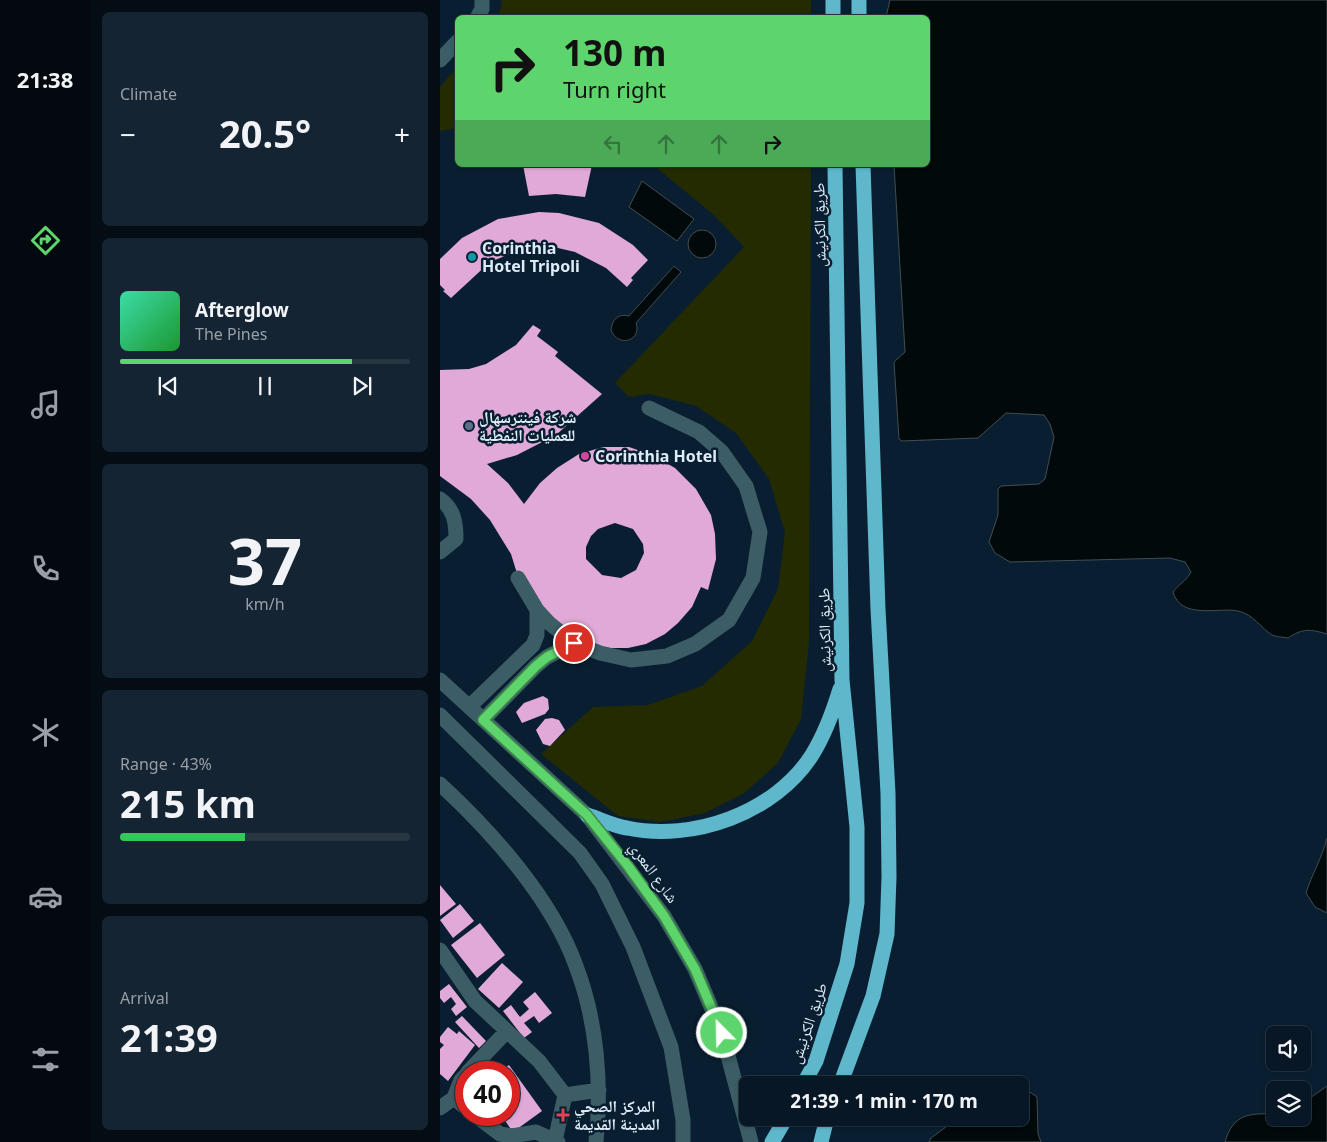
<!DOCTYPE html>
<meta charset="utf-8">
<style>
:root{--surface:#071725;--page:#152432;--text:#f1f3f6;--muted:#989fa7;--line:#283642;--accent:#5dd56c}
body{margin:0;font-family:"Noto Sans","Noto Naskh Arabic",sans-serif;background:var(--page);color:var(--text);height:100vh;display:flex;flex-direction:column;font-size:19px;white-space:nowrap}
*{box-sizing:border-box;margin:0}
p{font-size:16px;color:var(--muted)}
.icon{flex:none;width:28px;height:28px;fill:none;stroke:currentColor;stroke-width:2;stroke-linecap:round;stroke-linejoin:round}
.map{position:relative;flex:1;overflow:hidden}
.panel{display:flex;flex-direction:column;gap:12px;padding:12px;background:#040d14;width:350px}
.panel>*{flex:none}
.banner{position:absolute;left:15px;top:15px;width:475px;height:152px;border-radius:8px;box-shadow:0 1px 4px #0004,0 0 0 1px var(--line);background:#5dd56c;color:#111;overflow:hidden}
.controls{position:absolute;left:826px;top:1026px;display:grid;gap:10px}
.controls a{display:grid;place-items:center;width:45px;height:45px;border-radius:8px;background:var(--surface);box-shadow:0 1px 4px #0004,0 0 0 1px var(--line);font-size:25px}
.speed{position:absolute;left:15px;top:1061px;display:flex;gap:10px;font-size:25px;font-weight:700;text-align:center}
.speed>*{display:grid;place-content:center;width:65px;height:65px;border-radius:50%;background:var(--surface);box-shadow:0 1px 4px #0004,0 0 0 1px var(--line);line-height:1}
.speed .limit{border:8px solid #d22;background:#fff;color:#111}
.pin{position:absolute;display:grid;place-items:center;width:42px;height:42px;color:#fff;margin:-21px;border:2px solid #fff;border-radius:50%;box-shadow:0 1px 5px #0007}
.me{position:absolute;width:55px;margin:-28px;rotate:337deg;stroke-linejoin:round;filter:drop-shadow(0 0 4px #0008)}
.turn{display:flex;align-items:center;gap:18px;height:105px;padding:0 25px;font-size:22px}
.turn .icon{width:65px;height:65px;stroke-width:2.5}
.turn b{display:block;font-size:35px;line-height:42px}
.lanes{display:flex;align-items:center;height:48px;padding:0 25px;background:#0003;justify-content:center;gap:25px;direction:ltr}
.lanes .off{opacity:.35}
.big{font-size:38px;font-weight:700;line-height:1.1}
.panel .card{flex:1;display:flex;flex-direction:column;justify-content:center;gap:8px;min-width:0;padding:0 18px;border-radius:8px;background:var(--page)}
.panel .dial{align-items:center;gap:0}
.dial b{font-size:65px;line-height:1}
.song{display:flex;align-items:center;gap:15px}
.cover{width:60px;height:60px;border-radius:8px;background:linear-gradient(135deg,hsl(160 70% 55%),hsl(130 70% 35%))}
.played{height:5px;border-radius:2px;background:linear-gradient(90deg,var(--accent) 80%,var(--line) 80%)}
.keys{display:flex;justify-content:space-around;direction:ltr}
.heat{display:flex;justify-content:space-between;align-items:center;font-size:28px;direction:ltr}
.charge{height:8px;border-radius:4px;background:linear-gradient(90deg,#34c759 43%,var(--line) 0)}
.trip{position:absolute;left:299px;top:1076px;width:290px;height:50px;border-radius:8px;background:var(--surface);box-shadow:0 1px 4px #0004,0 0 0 1px var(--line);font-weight:700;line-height:50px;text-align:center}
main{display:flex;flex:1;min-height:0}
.menu{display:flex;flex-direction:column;width:90px;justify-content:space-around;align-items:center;background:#03090f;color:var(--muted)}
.menu .icon{width:35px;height:35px}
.menu .on{color:var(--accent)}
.menu b{font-size:22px;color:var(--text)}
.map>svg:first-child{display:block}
.green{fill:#242b00}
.water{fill:#01090a;stroke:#434d51}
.building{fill:#e1a9d7;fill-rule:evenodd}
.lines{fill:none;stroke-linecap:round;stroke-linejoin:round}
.minor{stroke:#3c5d65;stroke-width:15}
.highway{stroke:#5fb7cc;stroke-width:15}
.route-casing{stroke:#3c8a46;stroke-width:12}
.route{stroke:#5dd56c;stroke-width:9}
.culture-dot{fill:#0f9aa8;stroke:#091f31;stroke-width:2}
.service-dot{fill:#5c6f8a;stroke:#091f31;stroke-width:2}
.hotel-dot{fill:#d1479c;stroke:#091f31;stroke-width:2}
.health-dot{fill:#e0444e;stroke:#091f31;stroke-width:2}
.labels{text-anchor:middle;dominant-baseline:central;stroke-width:5;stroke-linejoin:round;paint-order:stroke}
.street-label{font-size:16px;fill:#deecf8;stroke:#091f31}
.poi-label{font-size:16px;font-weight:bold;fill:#deecf8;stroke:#091f31;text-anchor:start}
</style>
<main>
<nav class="menu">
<b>21:38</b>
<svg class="icon on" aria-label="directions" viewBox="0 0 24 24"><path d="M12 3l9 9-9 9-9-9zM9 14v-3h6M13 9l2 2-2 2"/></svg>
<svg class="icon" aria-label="music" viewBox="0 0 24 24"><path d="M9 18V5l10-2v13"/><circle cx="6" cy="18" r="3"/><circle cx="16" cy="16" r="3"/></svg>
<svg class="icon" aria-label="phone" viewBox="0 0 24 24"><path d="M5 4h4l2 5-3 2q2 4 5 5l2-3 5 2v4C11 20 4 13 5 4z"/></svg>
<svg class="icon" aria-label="climate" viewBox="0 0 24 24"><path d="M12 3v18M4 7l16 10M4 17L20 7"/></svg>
<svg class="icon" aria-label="car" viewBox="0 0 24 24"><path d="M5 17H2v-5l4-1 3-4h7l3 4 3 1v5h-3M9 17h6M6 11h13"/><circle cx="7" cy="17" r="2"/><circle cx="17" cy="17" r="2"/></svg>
<svg class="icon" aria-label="filters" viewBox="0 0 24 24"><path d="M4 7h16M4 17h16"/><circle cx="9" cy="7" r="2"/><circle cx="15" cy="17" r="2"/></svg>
</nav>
<section class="panel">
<div class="card"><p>Climate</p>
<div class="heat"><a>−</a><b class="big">20.5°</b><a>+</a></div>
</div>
<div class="card">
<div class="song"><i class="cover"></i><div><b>Afterglow</b><p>The Pines</p></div></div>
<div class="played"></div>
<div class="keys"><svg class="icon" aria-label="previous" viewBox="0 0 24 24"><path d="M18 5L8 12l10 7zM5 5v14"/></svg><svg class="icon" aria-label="pause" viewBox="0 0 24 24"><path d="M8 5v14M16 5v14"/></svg><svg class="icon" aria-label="next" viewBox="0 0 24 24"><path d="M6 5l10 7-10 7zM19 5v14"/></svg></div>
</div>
<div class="card dial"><b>37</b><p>km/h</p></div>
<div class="card"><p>Range · 43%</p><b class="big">215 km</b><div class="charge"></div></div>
<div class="card"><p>Arrival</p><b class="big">21:39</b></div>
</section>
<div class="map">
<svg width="887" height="1142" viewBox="0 0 887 1142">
<rect width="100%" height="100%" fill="#091f31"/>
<path class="green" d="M61,0H371V17H58L62,5Z
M17,67V128L0,131V87Z
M213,165H371L369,642L361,719L338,763L303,794L265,813L221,822L178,816L101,754L153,707L208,705L262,686L312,641L338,589L345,532L329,479L296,433L256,406L210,394L189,397L175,383L304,247L274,215Z"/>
<path class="water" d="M450,0H887V634C870,629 863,628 848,638C843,637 836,637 832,635C821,628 813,614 798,611C778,607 741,620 733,592C739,584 746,581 751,572L745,562L730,558L570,562L555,553L549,542L558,515V489L561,486L599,484L605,479L614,437L610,424L604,415L566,413L538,438L462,441L459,439L454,362L465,352L454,165H488V18L446,17Z
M202,181L254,219L237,241L189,207Z
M248 244a14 14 0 1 1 28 0a14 14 0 1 1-28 0Z
M234,266L241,272L196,323C202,341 178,348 171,330C172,320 178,313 189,316Z
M887,838V913L875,907L866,893C872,874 882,858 887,838Z
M887,1086V1142H785C793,1114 809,1113 835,1114V1118H862L863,1103Z
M580,1088H584L597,1097L598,1134L601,1142H489L491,1138L518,1118H580Z"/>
<path class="building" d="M83,165H152L145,197L116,194L89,196Z
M99,212L119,213L159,223L193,245L208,260L191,278L193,280L187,287L166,268L135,252L118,248L83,249L50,262L11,298L3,291L5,290L0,285V259L22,238L58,219Z
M93,325L101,330L97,336L118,352L115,356L162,394L116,435L77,455L47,464L68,483L84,504L100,483L117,468L139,454L163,447H189L212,455L235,468L256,489L271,515L275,534L276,559L268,590L261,587L252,607L238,623L225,634L206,644L188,648H169L155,646L125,635L79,580L71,554L50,520L31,499L0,476V370L29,369L46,364L76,345ZM175,523L193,529L203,544L204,553L196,570L181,578L162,575L146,559V547L151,536L158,529Z
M103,696L108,699L109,709L105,714L82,723L76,712L84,703Z
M112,718L119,720L125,730L110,746L103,744L96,730L105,719Z
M0,885L16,904L0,916Z
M20,904L34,921L13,938L0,920Z
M40,923L65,955L37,978L11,945Z
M62,963L83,982L59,1008L38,989Z
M9,984L27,1007L16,1016L11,1009L16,1004L11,997L4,1003L0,998V991Z
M95,992L112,1013L99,1023L94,1016L84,1023L92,1032L84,1038L63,1011L71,1005L80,1017L89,1009L83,1002Z
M22,1016L46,1041L39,1048L15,1022Z
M8,1027L17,1034L19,1031L35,1045L8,1081L0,1074V1049L4,1045L0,1042V1037Z
M69,1065L102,1111L73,1132L61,1115H69V1072H59Z"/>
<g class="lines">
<path class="minor" d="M37,18L42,9V0
M0,60L18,41
M0,499C14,509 16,522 16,539L0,552
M78,578L97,610L109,623L134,643L160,653L191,660L227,656L255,644L289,620L313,578L320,532L306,486L282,452L259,432L209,408
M0,680L147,815L224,916L255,969L282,1033L311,1142
M29,707L93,645L97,635V610
M0,715L140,853L162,884L193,947L231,1047L243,1120V1142
M43,720L96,666L107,657L134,643
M0,784C52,832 112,899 136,966C157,1021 162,1084 156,1142
M0,950L35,1001L99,1061L125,1095L115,1141
M28,1072L66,1032
M125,1095L159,1090
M14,1098L26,1108
M0,1108L14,1098L21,1080L26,1075
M35,1115L60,1134L72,1136L96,1132L118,1142"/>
<path class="highway" d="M393,0V18
M419,0V18
M147,815C160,819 174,826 187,828C253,842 335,813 372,755C385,734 393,712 400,689
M363,1085L376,1061L407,964L417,903V827L402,680L395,165
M400,1085L433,996L447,934L449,877L448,793L438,609L423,165
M332,1142L346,1118
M381,1142L387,1118"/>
</g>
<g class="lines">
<defs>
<path id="route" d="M134,643L107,657L96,666L43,720L147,815L188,866L224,916L255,969L282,1033"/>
</defs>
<use href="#route" class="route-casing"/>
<use href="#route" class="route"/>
</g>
<circle class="culture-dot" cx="32" cy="257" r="5"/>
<circle class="service-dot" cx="29" cy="426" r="5"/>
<circle class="hotel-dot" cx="145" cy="456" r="5"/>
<path class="health-dot" d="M120.5 1107.5h5v5h5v5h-5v5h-5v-5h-5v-5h5z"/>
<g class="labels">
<g class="street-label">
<text transform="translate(379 225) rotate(-91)">طريق الكرنيش</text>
<text transform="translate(384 630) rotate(-91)">طريق الكرنيش</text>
<text transform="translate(214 872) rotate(54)">شارع المعري</text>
<text transform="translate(368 1023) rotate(-71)">طريق الكرنيش</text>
</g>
<g class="poi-label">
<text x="42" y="248">Corinthia<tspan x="42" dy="18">Hotel Tripoli</tspan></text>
<text x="39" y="417">شركة فينترسهال<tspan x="39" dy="18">للعمليات النفطية</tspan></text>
<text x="155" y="456">Corinthia Hotel</text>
<text x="134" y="1106">المركز الصحي<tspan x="134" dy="18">المدينة القديمة</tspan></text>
</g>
</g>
</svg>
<div class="controls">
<a><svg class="icon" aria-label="sound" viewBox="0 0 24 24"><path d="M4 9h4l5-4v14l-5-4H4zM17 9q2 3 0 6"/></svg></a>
<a><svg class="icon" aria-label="layers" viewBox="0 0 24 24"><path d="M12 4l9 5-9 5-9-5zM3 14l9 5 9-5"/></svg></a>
</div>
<div class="speed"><div class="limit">40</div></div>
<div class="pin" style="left:134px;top:643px;background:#d93025"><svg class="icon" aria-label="arrive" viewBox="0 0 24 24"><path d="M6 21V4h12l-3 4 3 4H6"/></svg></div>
<svg class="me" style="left:282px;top:1033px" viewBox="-20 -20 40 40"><circle r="17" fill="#5dd56c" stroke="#fff" stroke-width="3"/><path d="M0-11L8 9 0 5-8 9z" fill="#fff"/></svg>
<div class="trip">21:39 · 1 min · 170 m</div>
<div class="banner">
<div class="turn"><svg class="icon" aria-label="right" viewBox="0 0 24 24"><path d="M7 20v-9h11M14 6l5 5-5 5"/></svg><div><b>130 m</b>Turn right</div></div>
<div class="lanes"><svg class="icon off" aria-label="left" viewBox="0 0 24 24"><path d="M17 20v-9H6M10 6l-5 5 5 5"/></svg><svg class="icon off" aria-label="ahead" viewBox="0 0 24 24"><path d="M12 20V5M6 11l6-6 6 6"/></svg><svg class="icon off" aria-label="ahead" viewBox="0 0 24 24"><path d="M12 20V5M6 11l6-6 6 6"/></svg><svg class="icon" aria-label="right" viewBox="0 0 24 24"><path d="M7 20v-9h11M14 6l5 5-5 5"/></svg></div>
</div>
</div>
</main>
